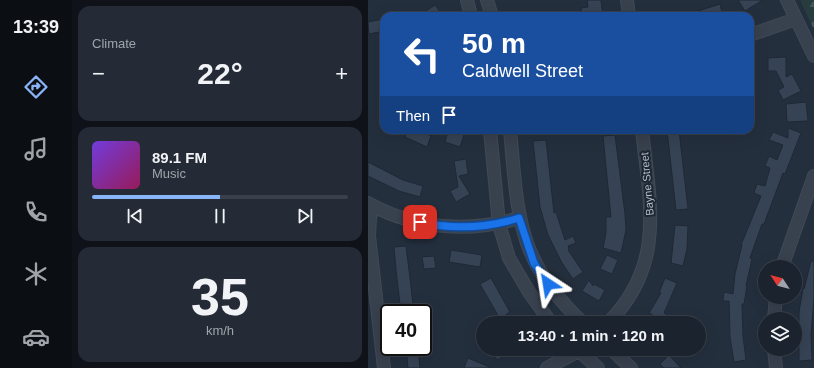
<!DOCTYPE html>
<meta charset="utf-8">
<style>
:root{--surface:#1b232e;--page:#242b36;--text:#f1f3f6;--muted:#a0a4aa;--line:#39404a;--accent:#8ab4f8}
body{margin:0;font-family:Helvetica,sans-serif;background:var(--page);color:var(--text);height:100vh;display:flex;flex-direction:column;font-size:15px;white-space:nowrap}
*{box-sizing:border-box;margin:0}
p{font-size:13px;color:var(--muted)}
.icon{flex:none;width:22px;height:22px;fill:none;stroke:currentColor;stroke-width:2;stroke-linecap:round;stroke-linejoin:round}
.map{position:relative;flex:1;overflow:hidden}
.details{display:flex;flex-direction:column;gap:6px;padding:6px;background:#0f1319;width:296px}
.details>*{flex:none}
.hud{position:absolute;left:12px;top:12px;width:374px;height:122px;border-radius:12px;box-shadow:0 4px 16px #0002,0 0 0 1px var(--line);background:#1a4fa0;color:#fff;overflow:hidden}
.needle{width:26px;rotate:306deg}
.buttons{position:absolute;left:390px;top:260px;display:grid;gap:8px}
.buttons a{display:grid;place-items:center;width:44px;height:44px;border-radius:50%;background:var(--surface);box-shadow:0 4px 16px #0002,0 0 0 1px var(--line);font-size:20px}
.speed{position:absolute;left:12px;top:304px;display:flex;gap:8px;font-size:20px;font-weight:700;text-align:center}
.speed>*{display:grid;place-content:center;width:52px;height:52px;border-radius:50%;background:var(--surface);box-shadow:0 4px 16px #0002,0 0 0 1px var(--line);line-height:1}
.speed .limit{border:2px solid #111;border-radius:6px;background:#fff;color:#111}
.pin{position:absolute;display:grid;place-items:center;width:34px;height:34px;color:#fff;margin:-17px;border-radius:8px;box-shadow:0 2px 6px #0006}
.me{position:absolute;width:44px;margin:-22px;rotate:327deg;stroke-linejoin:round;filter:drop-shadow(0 0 3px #0008)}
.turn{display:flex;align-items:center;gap:14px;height:84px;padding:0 16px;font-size:18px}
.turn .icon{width:52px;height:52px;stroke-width:2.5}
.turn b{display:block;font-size:28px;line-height:34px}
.then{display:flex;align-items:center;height:38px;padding:0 16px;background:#0003;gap:8px;font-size:15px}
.big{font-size:30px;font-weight:800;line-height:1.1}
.details .tile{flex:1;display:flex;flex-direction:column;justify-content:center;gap:6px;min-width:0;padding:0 14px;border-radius:12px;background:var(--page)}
.details .dial{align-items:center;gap:0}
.dial b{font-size:52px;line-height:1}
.song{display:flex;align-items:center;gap:12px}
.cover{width:48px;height:48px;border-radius:6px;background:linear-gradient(135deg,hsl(260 70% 55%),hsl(330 70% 35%))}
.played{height:4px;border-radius:2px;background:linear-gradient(90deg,var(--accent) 50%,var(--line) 50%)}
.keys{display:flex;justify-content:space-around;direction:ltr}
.heat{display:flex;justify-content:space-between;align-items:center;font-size:22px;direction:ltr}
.trip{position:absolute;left:108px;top:316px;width:230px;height:40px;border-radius:20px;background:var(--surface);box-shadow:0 4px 16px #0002,0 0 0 1px var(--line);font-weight:800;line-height:40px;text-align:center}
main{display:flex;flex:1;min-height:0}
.dock{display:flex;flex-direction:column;width:72px;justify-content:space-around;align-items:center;background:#0b0e12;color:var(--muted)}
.dock .icon{width:28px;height:28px}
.dock .selected{color:var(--accent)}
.dock b{font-size:18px;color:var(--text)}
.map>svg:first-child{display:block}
.forest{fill:url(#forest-firs)}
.building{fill:#364354;stroke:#1f2835}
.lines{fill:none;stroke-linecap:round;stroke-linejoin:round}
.minor-casing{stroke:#414a57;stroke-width:14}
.minor{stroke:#38414e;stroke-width:12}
.route-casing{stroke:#114b97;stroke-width:10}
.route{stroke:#1a73e8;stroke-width:7}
.labels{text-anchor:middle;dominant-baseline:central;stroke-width:4;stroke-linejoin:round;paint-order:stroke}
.street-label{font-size:11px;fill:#b4bcc9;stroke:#1d2633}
</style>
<main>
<nav class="dock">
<b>13:39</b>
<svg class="icon selected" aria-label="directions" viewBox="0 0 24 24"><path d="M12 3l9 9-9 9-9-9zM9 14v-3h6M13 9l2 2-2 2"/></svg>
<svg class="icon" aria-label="music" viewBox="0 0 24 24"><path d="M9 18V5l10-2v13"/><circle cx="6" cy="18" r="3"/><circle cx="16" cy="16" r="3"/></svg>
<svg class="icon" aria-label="phone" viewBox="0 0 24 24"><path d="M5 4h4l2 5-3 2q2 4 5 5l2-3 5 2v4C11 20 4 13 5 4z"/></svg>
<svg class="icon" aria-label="climate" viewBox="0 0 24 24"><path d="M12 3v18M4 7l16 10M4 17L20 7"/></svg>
<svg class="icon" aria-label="car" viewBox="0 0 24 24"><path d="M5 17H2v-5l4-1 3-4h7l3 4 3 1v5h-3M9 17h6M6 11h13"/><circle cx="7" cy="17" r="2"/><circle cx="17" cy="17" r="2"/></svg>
</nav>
<section class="details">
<div class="tile"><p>Climate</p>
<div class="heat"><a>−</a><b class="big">22°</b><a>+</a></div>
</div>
<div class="tile">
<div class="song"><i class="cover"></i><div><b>89.1 FM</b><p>Music</p></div></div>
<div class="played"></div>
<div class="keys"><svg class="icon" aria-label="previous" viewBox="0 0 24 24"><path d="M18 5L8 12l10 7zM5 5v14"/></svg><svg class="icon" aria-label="pause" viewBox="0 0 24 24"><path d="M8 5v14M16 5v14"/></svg><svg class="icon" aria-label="next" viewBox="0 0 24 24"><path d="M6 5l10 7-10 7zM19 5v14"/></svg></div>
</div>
<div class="tile dial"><b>35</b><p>km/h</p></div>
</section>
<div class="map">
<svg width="446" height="368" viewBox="0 0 446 368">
<defs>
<pattern id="forest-firs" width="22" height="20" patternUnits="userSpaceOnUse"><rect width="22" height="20" fill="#263c3f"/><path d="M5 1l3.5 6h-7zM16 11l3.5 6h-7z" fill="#435659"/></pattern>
</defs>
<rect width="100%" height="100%" fill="#242f3e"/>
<path class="forest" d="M432,0H446V30Z"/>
<path class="building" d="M219,0H233L235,16H214L213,8L220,7Z
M370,0H395L377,11Z
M352,4L355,16H321V14Z
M67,5L75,16H50Z
M15,19L16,31L1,34L0,22Z
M418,57V77L424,74L433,91L415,100L410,90L416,87L408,71H400V58Z
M438,102L440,121L419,122L418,104Z
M420,128L433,133L417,174L415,173L396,224H394L382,258L384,259L378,286H379L376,304H374L375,336L378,360L366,362L362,337L361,301H355L356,292L365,294L367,274L374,245H373L393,196L386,193L389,184L397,186L402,168L397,166L401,156L409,160L415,145L401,140L405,132L420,138Z
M40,130H51L63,136L59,147L37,137Z
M299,130H311L320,209L308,210Z
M80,131L96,135L92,147L77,142Z
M247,135L257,214L258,230L253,253L235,248L238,233V217H243L235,136Z
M178,140L186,213L188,212L197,240L205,236L208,243L200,246L201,249L200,250L215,272L205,279L194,263L180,235L172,207L165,141Z
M98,159L100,174L91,176L102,194L88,202L82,191L90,187L86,161Z
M0,162L35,180L55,186L52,197L31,191L0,176Z
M307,225L320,226L319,249L315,266L303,263Z
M38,246L42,278L46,313H33L28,270L26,247Z
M83,250L114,255L112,267L81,262Z
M239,255L250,260L244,274L232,269Z
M66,256L68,268L56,269L54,257Z
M443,261H446V299L443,334L444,360L431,361V312L435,288L436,289Z
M123,278L142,312L132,319L112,284Z
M297,278L309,283L296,313L303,317L299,323L281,313L293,293H291Z
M221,280L225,286L226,284L237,290L231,301L214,291Z
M38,347H50L52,368H40Z
M123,349H149L129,360Z
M301,355L313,368H296L292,364Z
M100,358L124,368H96Z"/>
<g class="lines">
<defs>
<path id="minor" d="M99,0L103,16
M119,0L124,16
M259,0L261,16
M419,0L446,56
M382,35L428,19
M122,130L131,224L141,258L161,292L183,323
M142,130C150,214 148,261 215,323
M0,203C46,229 101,233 151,218
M6,206L2,217L1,236L16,368
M414,267L446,176
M406,319L408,297
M240,323C298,265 282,203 274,130
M209,349L230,368
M243,349L263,368
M406,349L408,368
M179,368L214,349"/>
</defs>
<use href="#minor" class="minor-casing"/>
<use href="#minor" class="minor"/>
</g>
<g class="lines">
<defs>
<path id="route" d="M52,222C86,230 118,228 151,218L166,263L180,284"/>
</defs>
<use href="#route" class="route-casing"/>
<use href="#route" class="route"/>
</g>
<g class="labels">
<g class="street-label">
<text transform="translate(279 184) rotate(-95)">Bayne Street</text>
</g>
</g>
</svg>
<div class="buttons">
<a><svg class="needle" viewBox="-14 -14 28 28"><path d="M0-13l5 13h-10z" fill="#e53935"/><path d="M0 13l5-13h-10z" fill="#a0a4aa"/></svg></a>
<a><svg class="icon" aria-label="layers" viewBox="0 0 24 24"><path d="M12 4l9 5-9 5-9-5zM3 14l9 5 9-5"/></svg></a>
</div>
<div class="speed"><div class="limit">40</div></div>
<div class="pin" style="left:52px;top:222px;background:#d93025"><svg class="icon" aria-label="arrive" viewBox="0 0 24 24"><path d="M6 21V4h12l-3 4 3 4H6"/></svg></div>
<svg class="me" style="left:180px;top:284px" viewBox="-20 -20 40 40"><path d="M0-17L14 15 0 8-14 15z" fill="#1a73e8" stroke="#fff" stroke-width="4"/></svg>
<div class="trip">13:40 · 1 min · 120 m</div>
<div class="hud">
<div class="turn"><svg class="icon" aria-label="left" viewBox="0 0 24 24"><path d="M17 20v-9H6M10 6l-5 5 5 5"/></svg><div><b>50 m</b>Caldwell Street</div></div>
<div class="then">Then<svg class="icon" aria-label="arrive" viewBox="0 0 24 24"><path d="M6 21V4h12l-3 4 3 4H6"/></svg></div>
</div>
</div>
</main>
